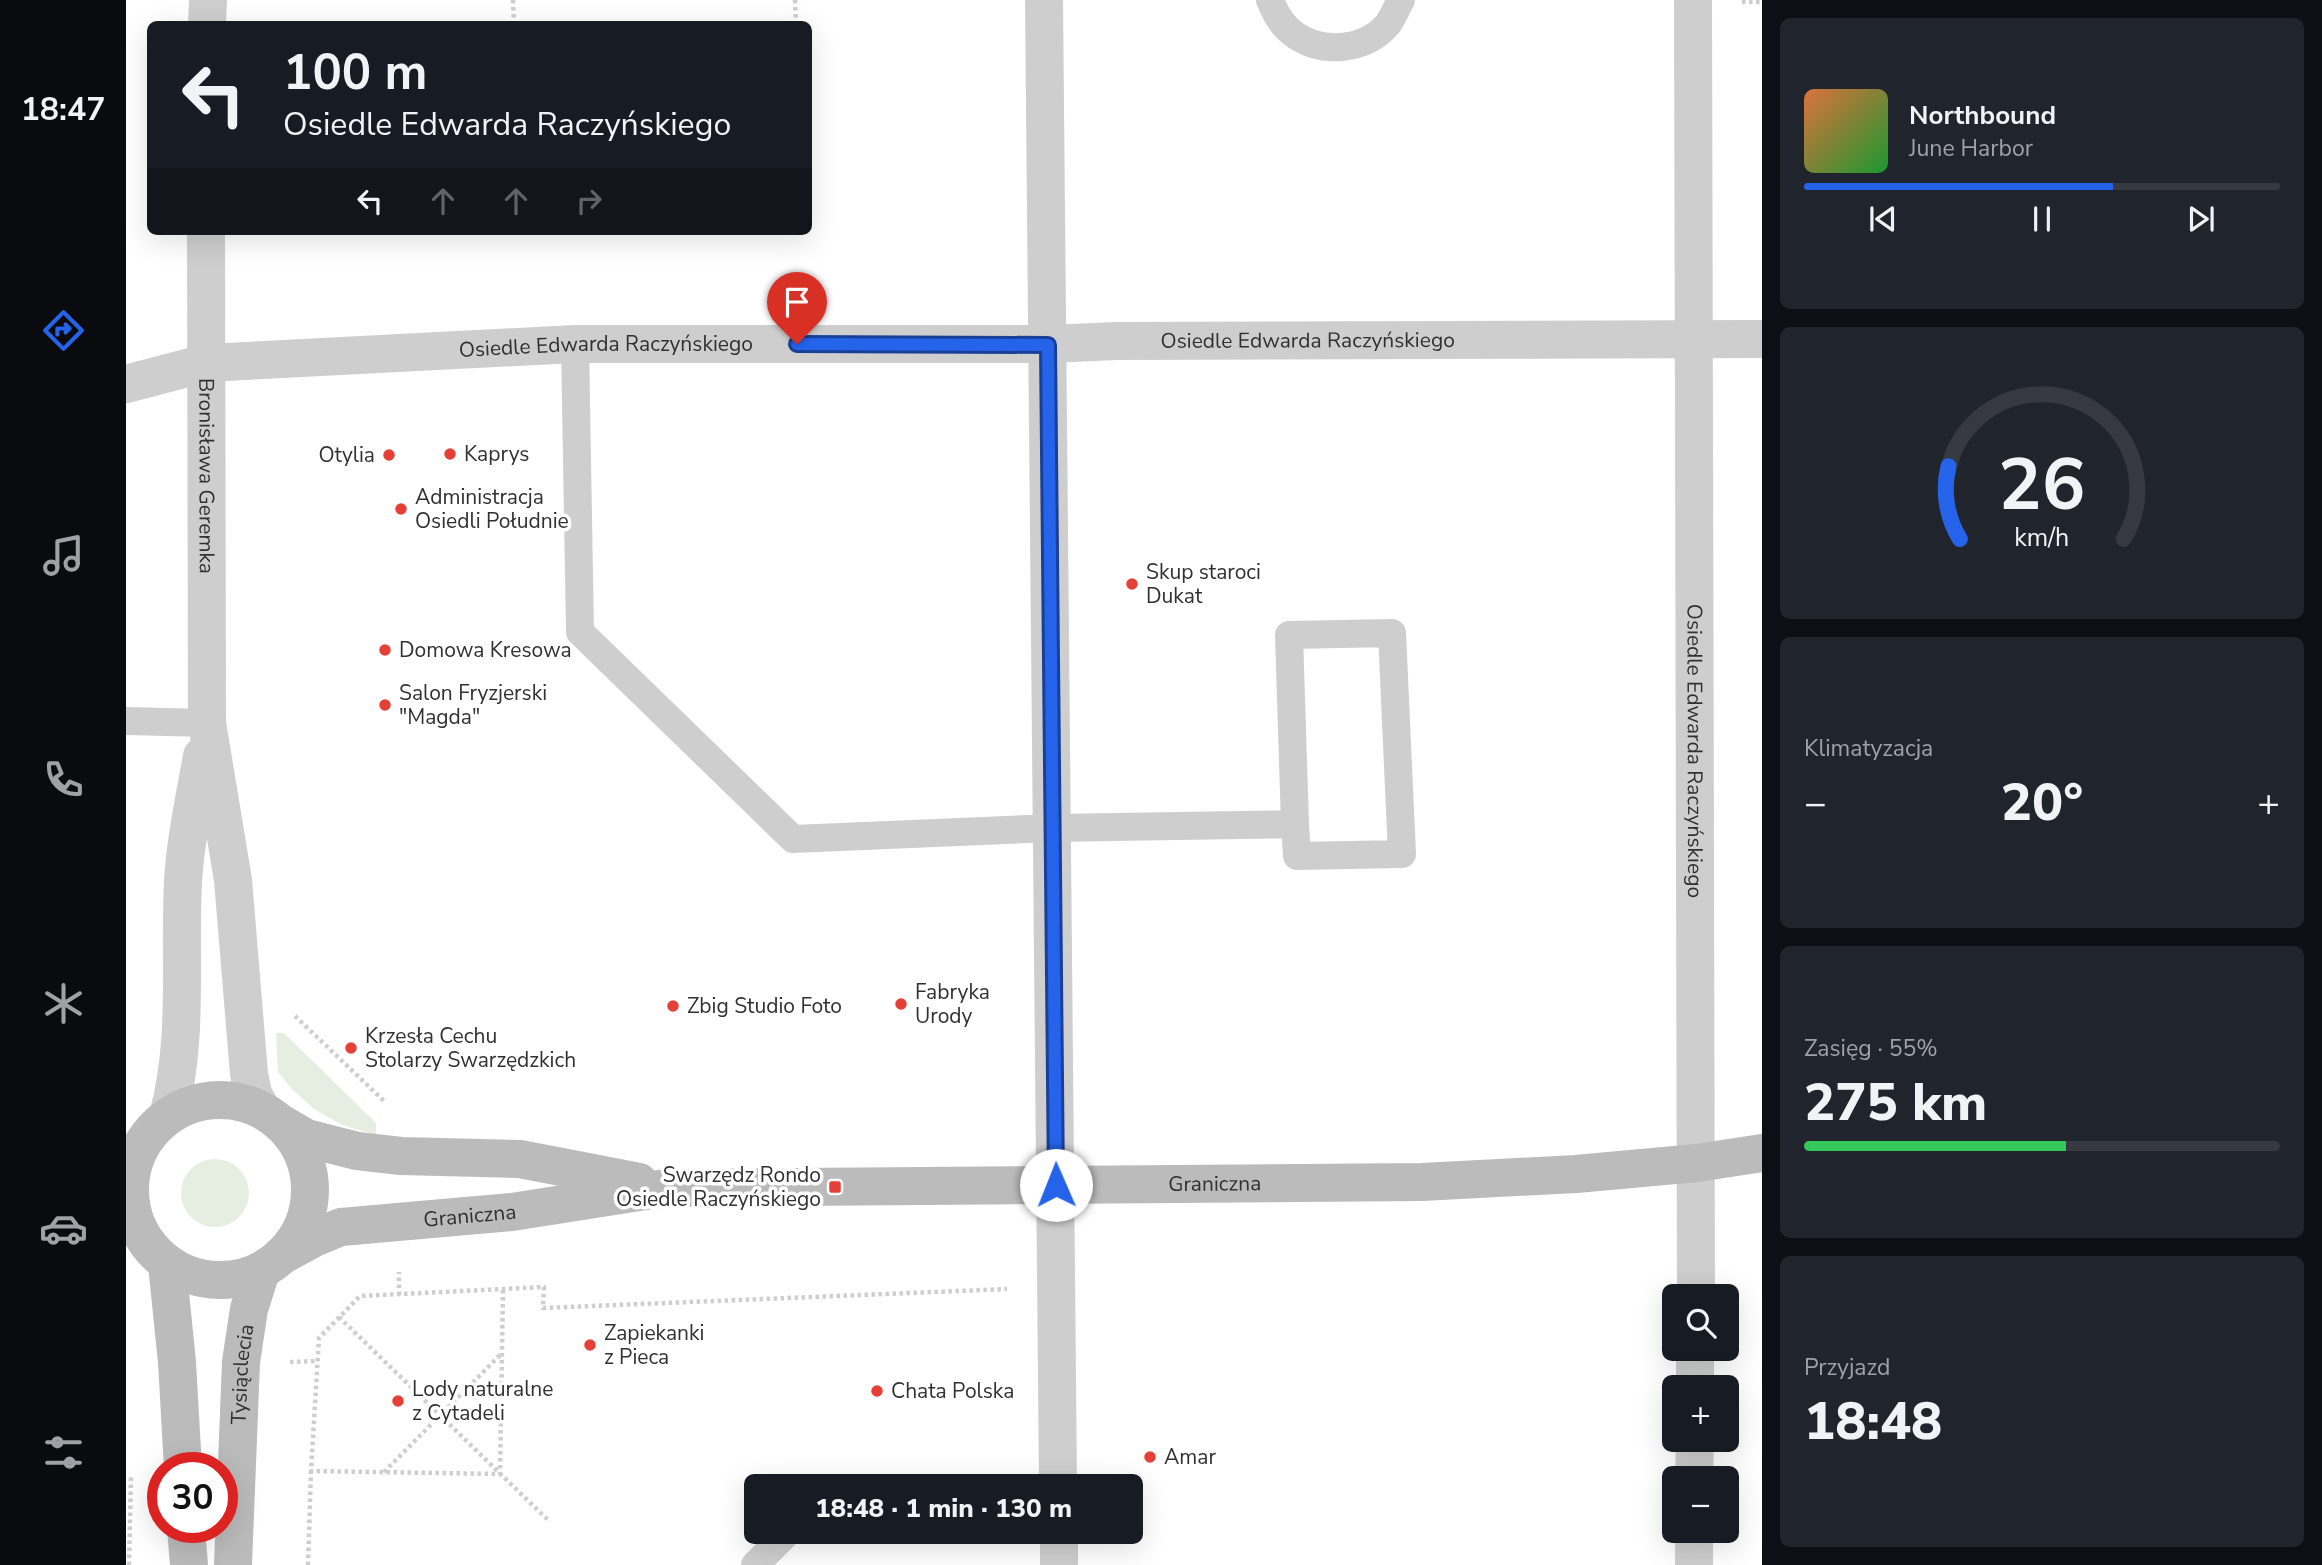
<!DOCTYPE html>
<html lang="pl">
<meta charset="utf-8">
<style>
:root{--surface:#171b24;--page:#20242c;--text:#f1f3f6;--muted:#9ea1a6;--line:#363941;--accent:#2563eb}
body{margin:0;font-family:"Nunito Sans",sans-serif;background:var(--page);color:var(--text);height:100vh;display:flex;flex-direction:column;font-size:26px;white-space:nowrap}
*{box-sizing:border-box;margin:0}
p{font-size:23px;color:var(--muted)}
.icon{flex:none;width:38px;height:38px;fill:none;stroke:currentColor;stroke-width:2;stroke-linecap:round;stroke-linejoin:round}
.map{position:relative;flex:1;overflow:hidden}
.drawer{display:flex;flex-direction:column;gap:18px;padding:18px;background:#0d0f14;width:560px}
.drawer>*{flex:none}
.hud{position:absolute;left:21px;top:21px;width:665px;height:214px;border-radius:10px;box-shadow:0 7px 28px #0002;background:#171b24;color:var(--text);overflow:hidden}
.fabs{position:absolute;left:1536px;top:1284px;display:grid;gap:14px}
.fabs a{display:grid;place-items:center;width:77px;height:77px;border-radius:10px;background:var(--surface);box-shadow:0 7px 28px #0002;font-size:35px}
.speed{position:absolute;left:21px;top:1452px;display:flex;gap:14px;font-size:35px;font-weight:700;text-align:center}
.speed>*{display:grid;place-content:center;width:91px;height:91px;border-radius:50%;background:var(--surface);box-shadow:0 7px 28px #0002;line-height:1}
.speed .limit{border:10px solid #d22;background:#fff;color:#111}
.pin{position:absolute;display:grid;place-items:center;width:60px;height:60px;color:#fff;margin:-72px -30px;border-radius:50% 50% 50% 0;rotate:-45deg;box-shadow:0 0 7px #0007}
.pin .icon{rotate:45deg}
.me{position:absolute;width:77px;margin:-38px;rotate:359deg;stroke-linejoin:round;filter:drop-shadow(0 0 5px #0008)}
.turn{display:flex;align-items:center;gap:24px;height:147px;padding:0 21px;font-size:32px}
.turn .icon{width:91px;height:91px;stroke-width:2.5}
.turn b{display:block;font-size:49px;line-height:60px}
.lanes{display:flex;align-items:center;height:66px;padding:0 21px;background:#0003;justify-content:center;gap:35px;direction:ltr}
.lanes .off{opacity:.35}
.big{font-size:52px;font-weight:800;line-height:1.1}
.drawer .card{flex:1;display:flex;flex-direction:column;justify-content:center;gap:10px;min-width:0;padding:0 24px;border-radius:10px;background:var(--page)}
.drawer .dial{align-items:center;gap:0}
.dial svg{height:182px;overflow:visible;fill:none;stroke:var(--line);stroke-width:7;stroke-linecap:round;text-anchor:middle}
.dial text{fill:var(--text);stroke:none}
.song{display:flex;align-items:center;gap:21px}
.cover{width:84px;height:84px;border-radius:10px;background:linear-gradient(135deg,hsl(20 70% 55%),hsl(130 70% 35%))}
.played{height:7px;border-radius:4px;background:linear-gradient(90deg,var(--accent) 65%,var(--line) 65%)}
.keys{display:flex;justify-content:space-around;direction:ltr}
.heat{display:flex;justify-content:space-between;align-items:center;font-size:38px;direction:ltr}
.charge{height:10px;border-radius:5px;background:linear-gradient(90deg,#34c759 55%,var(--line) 0)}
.trip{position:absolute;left:618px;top:1474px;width:399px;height:70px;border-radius:10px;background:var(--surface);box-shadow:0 7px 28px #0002;font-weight:800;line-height:70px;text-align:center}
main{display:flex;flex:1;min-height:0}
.tab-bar{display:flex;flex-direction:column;width:126px;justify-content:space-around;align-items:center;background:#090b0e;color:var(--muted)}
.tab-bar .icon{width:49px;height:49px}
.tab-bar .current{color:var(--accent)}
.tab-bar b{font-size:32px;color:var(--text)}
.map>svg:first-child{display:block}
.green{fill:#e5eee0}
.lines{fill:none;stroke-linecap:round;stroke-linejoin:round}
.path{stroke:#cecece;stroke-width:4.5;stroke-dasharray:3.5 3.5;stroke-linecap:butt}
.lane{stroke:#cecece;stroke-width:28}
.street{stroke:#cecece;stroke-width:38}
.secondary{stroke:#bbb;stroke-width:38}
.route-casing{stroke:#184099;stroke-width:18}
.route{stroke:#2563eb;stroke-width:12}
.poi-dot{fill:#e44038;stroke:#fff;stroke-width:2.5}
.labels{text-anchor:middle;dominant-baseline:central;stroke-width:7;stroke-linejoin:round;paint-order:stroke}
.street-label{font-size:21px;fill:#313131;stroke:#fff}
.poi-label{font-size:21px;fill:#313131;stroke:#fff;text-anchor:start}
</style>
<main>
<nav class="tab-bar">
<b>18:47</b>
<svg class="icon current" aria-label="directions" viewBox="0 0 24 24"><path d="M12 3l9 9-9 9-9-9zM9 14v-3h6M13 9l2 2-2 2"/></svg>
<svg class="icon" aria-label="music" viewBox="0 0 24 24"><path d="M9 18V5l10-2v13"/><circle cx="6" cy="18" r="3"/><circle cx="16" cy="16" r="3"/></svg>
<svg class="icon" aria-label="phone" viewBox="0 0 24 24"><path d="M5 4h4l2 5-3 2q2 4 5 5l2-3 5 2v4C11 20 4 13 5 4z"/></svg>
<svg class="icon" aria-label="climate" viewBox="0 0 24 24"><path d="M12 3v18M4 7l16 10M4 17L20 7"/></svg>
<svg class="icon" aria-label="car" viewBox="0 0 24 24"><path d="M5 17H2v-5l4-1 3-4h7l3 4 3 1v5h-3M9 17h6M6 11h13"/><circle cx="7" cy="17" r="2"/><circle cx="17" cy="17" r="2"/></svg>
<svg class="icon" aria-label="filters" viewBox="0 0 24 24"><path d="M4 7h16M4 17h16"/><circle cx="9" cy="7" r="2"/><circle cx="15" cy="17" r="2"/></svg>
</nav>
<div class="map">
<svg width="1636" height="1565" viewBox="0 0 1636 1565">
<rect width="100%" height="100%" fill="#fff"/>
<path class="green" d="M150,1033H158L250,1123V1135L216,1125L188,1109L166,1089L152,1072Z
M55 1193a34 34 0 1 1 68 0a34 34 0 1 1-68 0Z"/>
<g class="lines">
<path class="path" d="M387,0L388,24
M669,0L670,24
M1616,2H1636
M169,1016L259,1102
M377,1290L374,1474L185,1471L193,1338L234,1296L418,1287L417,1308L881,1289
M273,1295V1272
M213,1317L424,1522
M164,1362L192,1361
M258,1472L375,1354
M3,1565L5,1477
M182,1565L185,1471"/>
<path class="lane" d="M1144,0C1149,13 1157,27 1169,35C1197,54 1239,51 1262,24C1267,17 1271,7 1275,0
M449,344L454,632L667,839L926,828L1169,824L1171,856L1276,854L1266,633L1163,635L1169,824
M0,721L81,723
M629,1565L658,1536"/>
<g class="street">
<path d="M918,0L932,1486"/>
<path id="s1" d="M1567,0L1570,1297"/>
<path d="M81,24L82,0"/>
<path id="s2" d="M80,231L81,723L107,880L123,1074L127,1094L136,1110"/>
<path id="s3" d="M0,384L80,363L449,344H922L991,341L1636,339"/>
<path d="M42,1116C63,1040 53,960 57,882C59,842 69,796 76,756"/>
<path d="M1569,1388V1349"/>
<path d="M1568,1479L1569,1440"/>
<path d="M933,1531V1565"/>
<path d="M1568,1565V1531"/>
</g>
<g class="secondary">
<circle cx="94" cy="1190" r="90"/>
<path d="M156,1124L180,1138L231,1151L275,1156L394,1159L513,1182"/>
<path id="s4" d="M155,1256L188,1238L215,1227L386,1212L539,1188L1296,1182L1450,1174L1571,1163L1636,1153"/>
<path d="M41,1264L51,1362L57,1468"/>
<path d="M60,1528L63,1565"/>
<path id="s5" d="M107,1565L115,1362L123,1309L135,1271"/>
</g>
</g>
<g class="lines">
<defs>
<path id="route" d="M671,344L922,345L930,1185"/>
</defs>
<use href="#route" class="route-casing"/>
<use href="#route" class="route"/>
</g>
<g class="poi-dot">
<circle cx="324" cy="454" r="7"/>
<circle cx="263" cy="455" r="7"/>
<circle cx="275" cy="509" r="7"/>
<circle cx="1006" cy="584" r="7"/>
<circle cx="259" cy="650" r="7"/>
<circle cx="259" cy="705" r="7"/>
<circle cx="775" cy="1004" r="7"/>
<circle cx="547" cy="1006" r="7"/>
<circle cx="225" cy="1048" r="7"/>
<rect x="702" y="1180" width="14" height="14" rx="3.5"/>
<circle cx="464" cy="1345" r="7"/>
<circle cx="751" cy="1391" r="7"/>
<circle cx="272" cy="1401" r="7"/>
<circle cx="1024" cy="1457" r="7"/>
</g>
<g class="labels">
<g class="street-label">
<text stroke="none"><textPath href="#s3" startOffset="1185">Osiedle Edwarda Raczyńskiego</textPath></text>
<text stroke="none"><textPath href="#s3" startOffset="483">Osiedle Edwarda Raczyńskiego</textPath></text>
<text stroke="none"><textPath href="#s2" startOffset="245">Bronisława Geremka</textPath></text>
<text stroke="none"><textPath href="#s1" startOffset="751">Osiedle Edwarda Raczyńskiego</textPath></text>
<text stroke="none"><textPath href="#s4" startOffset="943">Graniczna</textPath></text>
<text stroke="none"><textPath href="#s4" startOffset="196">Graniczna</textPath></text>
<text stroke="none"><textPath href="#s5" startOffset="191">Tysiąclecia</textPath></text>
</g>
<g class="poi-label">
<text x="338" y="454">Kaprys</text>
<text x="249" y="455" text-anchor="end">Otylia</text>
<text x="289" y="497">Administracja<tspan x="289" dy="24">Osiedli Południe</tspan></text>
<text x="1020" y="572">Skup staroci<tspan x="1020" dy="24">Dukat</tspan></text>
<text x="273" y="650">Domowa Kresowa</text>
<text x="273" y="693">Salon Fryzjerski<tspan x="273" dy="24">"Magda"</tspan></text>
<text x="789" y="992">Fabryka<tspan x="789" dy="24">Urody</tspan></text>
<text x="561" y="1006">Zbig Studio Foto</text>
<text x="239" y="1036">Krzesła Cechu<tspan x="239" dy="24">Stolarzy Swarzędzkich</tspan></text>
<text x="695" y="1175" text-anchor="end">Swarzędz Rondo<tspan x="695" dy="24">Osiedle Raczyńskiego</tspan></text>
<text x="478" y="1333">Zapiekanki<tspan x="478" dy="24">z Pieca</tspan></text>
<text x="286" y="1389">Lody naturalne<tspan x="286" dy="24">z Cytadeli</tspan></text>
<text x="765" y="1391">Chata Polska</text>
<text x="1038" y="1457">Amar</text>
</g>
</g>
</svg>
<div class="fabs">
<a><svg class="icon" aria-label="search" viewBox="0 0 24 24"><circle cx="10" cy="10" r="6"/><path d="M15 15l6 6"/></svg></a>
<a>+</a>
<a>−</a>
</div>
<div class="speed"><div class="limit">30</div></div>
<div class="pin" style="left:671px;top:344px;background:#d93025"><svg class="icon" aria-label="arrive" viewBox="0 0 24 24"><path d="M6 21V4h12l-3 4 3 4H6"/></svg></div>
<svg class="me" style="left:930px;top:1185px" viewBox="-20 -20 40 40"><circle r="19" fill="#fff"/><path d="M0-13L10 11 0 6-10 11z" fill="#2563eb"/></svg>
<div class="trip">18:48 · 1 min · 130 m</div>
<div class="hud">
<div class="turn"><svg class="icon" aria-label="left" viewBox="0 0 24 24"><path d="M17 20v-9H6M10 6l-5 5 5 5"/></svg><div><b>100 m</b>Osiedle Edwarda Raczyńskiego</div></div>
<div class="lanes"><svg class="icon" aria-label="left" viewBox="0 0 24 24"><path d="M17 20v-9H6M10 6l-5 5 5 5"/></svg><svg class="icon off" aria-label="ahead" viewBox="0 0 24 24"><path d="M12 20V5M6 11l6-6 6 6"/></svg><svg class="icon off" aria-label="ahead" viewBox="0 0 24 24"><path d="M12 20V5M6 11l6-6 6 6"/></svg><svg class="icon off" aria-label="right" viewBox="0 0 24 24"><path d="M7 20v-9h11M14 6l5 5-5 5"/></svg></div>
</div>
</div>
<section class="drawer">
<div class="card">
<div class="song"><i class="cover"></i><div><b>Northbound</b><p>June Harbor</p></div></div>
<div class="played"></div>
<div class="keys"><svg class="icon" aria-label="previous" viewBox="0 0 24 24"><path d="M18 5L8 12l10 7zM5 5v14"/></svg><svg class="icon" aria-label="pause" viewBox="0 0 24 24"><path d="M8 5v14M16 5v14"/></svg><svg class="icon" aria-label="next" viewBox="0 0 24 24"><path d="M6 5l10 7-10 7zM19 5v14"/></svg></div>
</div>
<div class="card dial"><svg viewBox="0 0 100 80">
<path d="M14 69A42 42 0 1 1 86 69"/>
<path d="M14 69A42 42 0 0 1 9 37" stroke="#2563eb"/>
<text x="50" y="56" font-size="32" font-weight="700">26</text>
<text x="50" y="72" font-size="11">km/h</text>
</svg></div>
<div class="card"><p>Klimatyzacja</p>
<div class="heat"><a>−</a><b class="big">20°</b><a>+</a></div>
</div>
<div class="card"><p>Zasięg · 55%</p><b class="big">275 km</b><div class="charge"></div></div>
<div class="card"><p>Przyjazd</p><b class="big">18:48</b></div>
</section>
</main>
